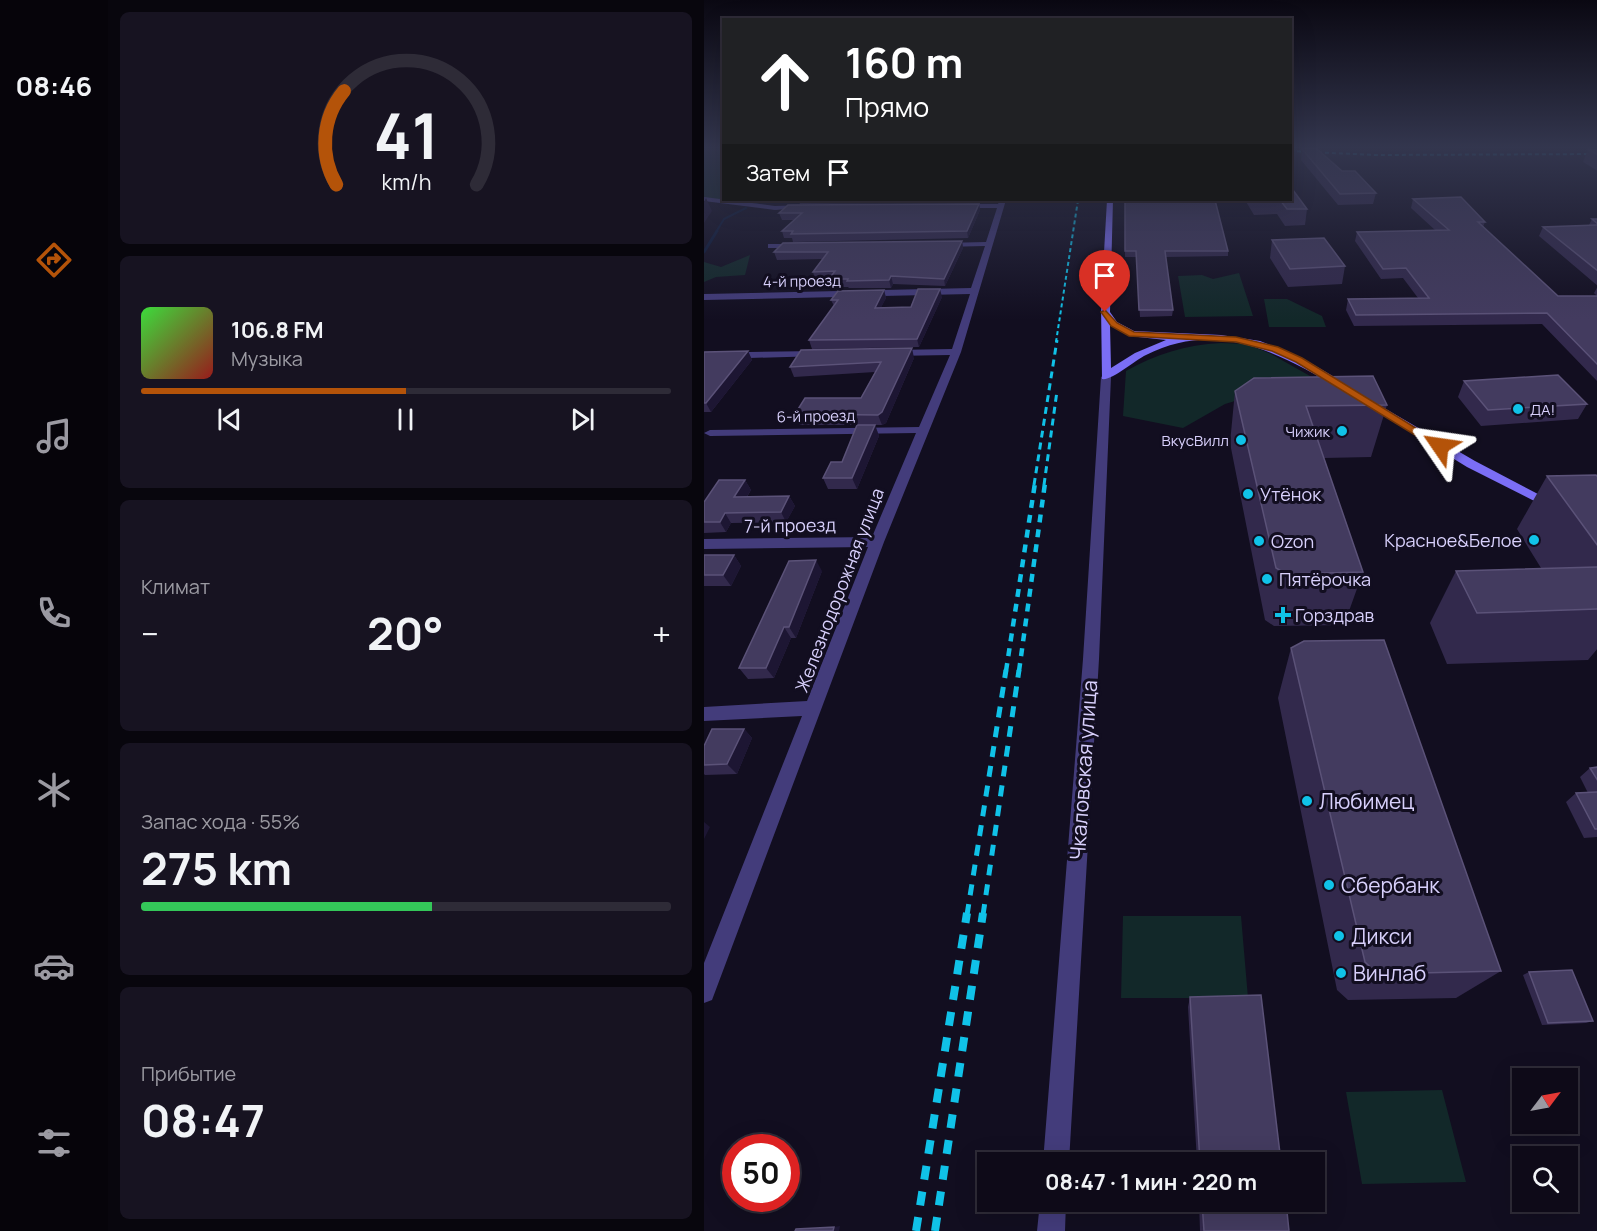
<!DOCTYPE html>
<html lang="ru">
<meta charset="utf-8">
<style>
:root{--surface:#0e0a18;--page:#171321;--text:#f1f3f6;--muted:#9b9aa2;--line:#2e2b37;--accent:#b45309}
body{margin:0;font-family:Manrope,sans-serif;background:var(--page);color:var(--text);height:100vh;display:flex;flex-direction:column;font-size:22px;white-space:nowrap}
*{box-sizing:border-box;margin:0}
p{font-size:20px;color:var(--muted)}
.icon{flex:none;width:33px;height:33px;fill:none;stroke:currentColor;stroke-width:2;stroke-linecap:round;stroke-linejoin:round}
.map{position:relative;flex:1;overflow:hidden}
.details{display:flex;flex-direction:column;gap:12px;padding:12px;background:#08060d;width:596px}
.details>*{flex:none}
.banner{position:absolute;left:18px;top:18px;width:570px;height:183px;border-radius:0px;box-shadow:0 6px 24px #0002,0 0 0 2px var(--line);background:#202124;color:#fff;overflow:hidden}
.needle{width:39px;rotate:58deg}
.tools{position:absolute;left:808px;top:1068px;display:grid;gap:12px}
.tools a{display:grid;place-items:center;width:66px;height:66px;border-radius:0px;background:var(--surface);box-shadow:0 6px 24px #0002,0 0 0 2px var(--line);font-size:30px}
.speed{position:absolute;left:18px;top:1134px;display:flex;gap:12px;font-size:30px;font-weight:700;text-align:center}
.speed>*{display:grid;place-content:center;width:78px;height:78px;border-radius:50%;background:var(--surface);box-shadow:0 6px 24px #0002,0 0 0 2px var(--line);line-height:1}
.speed .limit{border:9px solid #d22;background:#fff;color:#111}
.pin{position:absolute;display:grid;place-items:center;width:51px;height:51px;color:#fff;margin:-62px -26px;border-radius:50% 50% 50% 0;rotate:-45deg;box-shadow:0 0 6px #0007}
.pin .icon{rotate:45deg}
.me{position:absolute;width:66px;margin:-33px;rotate:302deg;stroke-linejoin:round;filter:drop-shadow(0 0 4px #0008)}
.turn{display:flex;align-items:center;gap:21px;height:126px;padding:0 24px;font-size:27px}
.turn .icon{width:78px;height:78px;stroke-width:2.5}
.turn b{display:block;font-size:42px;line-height:51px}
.then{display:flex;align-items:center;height:57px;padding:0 24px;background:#0003;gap:12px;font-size:22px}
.big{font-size:45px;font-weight:700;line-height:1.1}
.details .card{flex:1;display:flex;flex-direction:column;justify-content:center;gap:9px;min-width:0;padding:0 21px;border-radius:9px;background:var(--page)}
.details .dial{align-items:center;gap:0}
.dial svg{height:156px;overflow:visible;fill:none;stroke:var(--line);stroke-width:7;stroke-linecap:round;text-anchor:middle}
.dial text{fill:var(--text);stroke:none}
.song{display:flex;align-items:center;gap:18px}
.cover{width:72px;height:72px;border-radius:9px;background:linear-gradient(135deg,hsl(120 70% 55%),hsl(0 70% 35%))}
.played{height:6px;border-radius:3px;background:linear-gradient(90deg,var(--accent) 50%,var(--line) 50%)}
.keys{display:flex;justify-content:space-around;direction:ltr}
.heat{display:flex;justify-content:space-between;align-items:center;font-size:33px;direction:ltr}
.charge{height:9px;border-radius:4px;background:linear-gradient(90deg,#34c759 55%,var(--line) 0)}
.trip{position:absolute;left:273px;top:1152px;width:348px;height:60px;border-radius:0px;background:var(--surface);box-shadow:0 6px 24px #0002,0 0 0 2px var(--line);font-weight:700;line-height:60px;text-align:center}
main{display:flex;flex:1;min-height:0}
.tab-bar{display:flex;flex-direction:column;width:108px;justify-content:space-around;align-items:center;background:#06040a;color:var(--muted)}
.tab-bar .icon{width:42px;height:42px}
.tab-bar .current{color:var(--accent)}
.tab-bar b{font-size:27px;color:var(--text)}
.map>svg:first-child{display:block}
.green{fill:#122829}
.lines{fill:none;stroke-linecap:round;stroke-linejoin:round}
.stream-far1{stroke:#0c1a3a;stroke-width:2}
.stream{stroke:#0c1a3a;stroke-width:3}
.minor{fill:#433c7b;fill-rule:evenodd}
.tertiary{fill:#433c7b;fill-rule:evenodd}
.secondary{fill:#7b6ef5;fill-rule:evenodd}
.rail-far4{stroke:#10c2e8;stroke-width:2;stroke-dasharray:4 3;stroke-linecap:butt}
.rail-far3{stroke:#10c2e8;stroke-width:3;stroke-dasharray:7 5;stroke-linecap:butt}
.rail-far2{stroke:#10c2e8;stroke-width:4.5;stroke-dasharray:8 7;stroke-linecap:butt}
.rail-far1{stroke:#10c2e8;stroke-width:5;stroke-dasharray:11 9;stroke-linecap:butt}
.rail{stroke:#10c2e8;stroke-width:8;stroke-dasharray:14 12;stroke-linecap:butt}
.wall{fill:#32294c}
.shaded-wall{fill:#1d1633}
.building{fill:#433b5f;stroke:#5b5278;stroke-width:1.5}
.route{fill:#b45309;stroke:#753606;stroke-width:1.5}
.poi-dot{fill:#10c2e8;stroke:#120e20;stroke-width:2}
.labels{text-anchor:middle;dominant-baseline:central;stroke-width:6;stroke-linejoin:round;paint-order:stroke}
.far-street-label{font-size:15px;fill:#d8d0fc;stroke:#120e20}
.far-poi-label{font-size:15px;fill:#d8d0fc;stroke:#120e20;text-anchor:end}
.poi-label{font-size:18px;fill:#d8d0fc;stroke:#120e20;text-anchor:start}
.street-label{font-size:18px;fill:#d8d0fc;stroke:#120e20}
.near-street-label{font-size:21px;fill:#d8d0fc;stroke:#120e20}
.near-poi-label{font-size:21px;fill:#d8d0fc;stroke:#120e20;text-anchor:start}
</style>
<main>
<nav class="tab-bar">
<b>08:46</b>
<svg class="icon current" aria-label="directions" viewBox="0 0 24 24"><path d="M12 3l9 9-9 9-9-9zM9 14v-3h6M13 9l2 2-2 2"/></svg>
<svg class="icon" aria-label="music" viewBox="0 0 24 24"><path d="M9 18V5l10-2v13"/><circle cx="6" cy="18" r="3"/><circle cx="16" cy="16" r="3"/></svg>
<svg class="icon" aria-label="phone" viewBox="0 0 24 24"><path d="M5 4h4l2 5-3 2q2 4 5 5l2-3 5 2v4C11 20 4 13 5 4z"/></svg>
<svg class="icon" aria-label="climate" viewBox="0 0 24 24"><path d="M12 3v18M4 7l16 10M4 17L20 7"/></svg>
<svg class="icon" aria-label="car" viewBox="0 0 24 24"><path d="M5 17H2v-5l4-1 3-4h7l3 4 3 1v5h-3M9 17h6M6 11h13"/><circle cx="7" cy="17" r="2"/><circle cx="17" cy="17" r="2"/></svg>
<svg class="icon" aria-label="filters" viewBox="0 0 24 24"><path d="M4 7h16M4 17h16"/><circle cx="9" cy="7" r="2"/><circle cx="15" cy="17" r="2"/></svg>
</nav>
<section class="details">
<div class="card dial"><svg viewBox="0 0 100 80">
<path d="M14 69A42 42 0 1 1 86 69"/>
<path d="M14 69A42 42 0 0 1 18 21" stroke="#b45309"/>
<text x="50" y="56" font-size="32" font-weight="700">41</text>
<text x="50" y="72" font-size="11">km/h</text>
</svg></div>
<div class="card">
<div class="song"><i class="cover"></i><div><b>106.8 FM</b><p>Музыка</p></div></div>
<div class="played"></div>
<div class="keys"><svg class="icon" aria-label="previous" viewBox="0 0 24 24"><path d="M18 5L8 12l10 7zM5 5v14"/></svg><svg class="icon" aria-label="pause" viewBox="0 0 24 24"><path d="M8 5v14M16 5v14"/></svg><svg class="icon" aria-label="next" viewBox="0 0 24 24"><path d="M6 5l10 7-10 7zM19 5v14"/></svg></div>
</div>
<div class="card"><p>Климат</p>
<div class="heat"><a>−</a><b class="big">20°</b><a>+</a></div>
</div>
<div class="card"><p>Запас хода · 55%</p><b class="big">275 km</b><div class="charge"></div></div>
<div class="card"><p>Прибытие</p><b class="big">08:47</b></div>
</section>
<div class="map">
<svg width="894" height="1231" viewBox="0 0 894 1231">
<rect width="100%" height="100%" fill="#120e20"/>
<path class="green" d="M0,148H19L20,200H40L31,203L0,199Z
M46,255L41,275L12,277L0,282V262L17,267Z
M535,273L549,316L481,317L474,276L498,275L509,279Z
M560,299H583L618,316L622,327H565Z
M517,343L543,344L567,354L654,403L531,401L521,404L479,428L419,416L422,371C452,354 481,345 517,343Z
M419,916H537L544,998H417Z
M738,1090L762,1182L658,1184L642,1092Z"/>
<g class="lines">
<path class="stream-far1" d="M52,203L61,200
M12,232L20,219L42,208"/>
<path class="stream" d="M0,252L13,231"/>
<path class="minor" d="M0,197L71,206L102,205L105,207L71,210L0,201Z
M296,200H302L257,352L180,542L11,992L8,1000L0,1003V963L98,716L0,721V707L103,701L164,547L0,549V539L168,537L212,433L6,436L0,433L6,430L215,427L246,355L189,356L184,353L189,350L248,349L266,294L0,300V294L267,288L281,246L238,247L234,245L238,243L282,242L293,208H255L252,206L255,204H294Z
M64,244H94L98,246L94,248H64Z
M114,351L117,352V356L45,358L40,355L45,352Z"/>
<path class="tertiary" d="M402,374L407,377L395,659L365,1162H339L379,659L397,377Z
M336,1202H362L361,1231H333Z"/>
<path class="secondary" d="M403,200H409L406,312L413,322L430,331L517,335L556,341L598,358L644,385V389H636C574,352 513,319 442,355C431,360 408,381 398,379L397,305ZM406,325L425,336L462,340L431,353L407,368Z
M663,398L771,461L855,505L854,508H844L763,467L659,403L658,401Z"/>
<path class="rail-far4" d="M586,151L672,155L894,154
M352,342L374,200"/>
<path class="rail-far3" d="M330,485L353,340
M340,485L353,391"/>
<path class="rail-far2" d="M302,671L331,483
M315,671L341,483"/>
<path class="rail-far1" d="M263,915L302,670
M279,915L315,670"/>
<path class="rail" d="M212,1231L263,913
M231,1231L279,913"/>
</g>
<path class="wall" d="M598,149L638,171L672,193L669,204L634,205L597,160Z
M884,149L894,150V171L879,162Z
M709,199L781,222L779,227L854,296H893L890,293L894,286V382L838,324L650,326L642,310L644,299L714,298L699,278L677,279L651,241L653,232L731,230L707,208Z
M94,200H281L279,202L96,204Z
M421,200L524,251V256L462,257L469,310L468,316L436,317L432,257H421Z
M541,200H586L603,209L601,225L581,226L573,214L550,215Z
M275,204L276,210L264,238L89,242L88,238H80L78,231L90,220H78L75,213Z
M888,219H894V286L835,236L839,227L885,225Z
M568,240L641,266L638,284L584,287L566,258Z
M258,241L259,248L241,286L189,284L187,288H145L144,287H128L126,279H111L109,272L118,259L73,260L70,252Z
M180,290L182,298L177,307H207L238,297L215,347L108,349L105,340L130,306L127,300Z
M44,351L48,360L7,412H0V352Z
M210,358L182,423L178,425H171L175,436L153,489H124L119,478L138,462L162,425H95L91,414L157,398L171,372L90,377L86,367Z
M760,381L883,404L874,419L777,426L754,397Z
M531,391L683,405L667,457L620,458L659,572L640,625L570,626L561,620L526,443Z
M843,476L894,477V648L884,660L743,664L726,623L752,571L837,568L813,529Z
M41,480L47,490L43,497L85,496L91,506L82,522L27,523L22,532L0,533V502Z
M0,555H30L37,566L27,586H0Z
M118,571L92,638H87L70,678L44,679L35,668Z
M587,648L797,971L752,998L644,1000L633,990L574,698Z
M40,729L48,738L33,774L1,775L0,774V765Z
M894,767V837L880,838L862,802L872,793H884L876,777L886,768Z
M825,972L889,1021L882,1023L838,1025L819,975Z
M486,997L577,1162H493L484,1007Z
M495,1202H582L585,1231H496Z"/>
<path class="shaded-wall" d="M2,198L8,211L0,223V202Z
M275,204L276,210L264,238L263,231Z
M258,241L259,248L241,286L240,279Z
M187,276L189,284L187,288L185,280Z
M236,289L238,297L215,347L213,339Z
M180,290L182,298L173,316L171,308Z
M208,348L210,358L182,423L178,425L174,415Z
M44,351L48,360L7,412L2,403Z
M171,425L175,436L153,489L148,478Z
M41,480L47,490L36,507L30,497Z
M85,496L91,506L82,522L77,512Z
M21,513L27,523L22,532L16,522Z
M30,555L37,566L27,586L19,575Z
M112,560L118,571L92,638L85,627Z
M80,627L87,638L70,678L62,668Z
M40,729L48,738L33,774L23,764Z
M0,822L6,827L0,839Z
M136,1226L135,1231H129L130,1227Z"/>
<path class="building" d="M600,148H612L638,171H651L672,193L636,194L598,149Z
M884,149L894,150V155Z
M586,186L603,209H583L576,200H586Z
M757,197L781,222H774L854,296H894V365L843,313L652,315L644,299L725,298L702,268L679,269L653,232L745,230L709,199Z
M421,200H511L524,251H461L469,310H435L432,251H421Z
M275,204L263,231L87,234L89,231H78L98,213H75L84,205Z
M888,219H894V224Z
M894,225V271L839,227Z
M620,238L641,266L586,269L568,240Z
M258,241L240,279L187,276L185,280L143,281L144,279H125L131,271L109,272L124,252H70L79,243Z
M214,289H236L213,339L105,340L134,300H127L134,291L180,290L171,308L207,307Z
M208,348L178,412L174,415L91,414L101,398H157L177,362L86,367L97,350Z
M44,351L2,403H0V352Z
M854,375L883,404L784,410L760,381Z
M669,376L683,405L602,406L659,572L582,574L572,568L531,391L550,378Z
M153,425H171L148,478H119L127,462H138Z
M892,475L894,477V546L843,476Z
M15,480H41L30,497L85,496L77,512L21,513L16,522H0V502Z
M0,555H30L19,575H0Z
M112,560L85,627H80L62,668H35L85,561Z
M894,567V609L773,613L752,571Z
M680,640L797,971L674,974L661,962L587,648L600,641Z
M8,729H40L23,764L0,765V746Z
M894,767V781L886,768Z
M894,792V829H891L872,793Z
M868,970L889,1021L844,1023L825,972Z
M557,995L577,1162H496L486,997Z
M498,1202H582L585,1231H500Z
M130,1227L129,1231H91L92,1229Z"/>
<linearGradient id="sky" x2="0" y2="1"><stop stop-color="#0a0812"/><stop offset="0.46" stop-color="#33364e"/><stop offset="1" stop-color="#33364e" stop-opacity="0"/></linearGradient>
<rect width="894" height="320" fill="url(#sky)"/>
<path class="route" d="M401,310L413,323L430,332L532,337L574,347L598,358L741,446L732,448L592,362L568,351L532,342L425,336L407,326L397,312Z"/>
<g class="poi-dot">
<circle cx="814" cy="409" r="6"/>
<circle cx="638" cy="431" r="6"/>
<circle cx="537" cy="440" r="6"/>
<circle cx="544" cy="494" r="6"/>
<circle cx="830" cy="540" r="6"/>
<circle cx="555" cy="541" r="6"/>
<circle cx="563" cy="579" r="6"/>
<path d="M576 606h6v6h6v6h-6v6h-6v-6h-6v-6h6z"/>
<circle cx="603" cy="801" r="6"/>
<circle cx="625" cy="885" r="6"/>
<circle cx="635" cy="936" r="6"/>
<circle cx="637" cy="973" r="6"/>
</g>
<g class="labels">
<g class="far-street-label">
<text transform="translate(98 281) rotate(-1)">4-й проезд</text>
<text transform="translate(112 416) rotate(-1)">6-й проезд</text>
</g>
<g class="far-poi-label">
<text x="826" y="409" text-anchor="start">ДА!</text>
<text x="626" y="431">Чижик</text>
<text x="525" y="440">ВкусВилл</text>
</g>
<g class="poi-label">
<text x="556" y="494">Утёнок</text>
<text x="818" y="540" text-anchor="end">Красное&amp;Белое</text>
<text x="567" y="541">Ozon</text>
<text x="575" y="579">Пятёрочка</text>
<text x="591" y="615">Горздрав</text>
</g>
<g class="street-label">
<text transform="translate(86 525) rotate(-1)">7-й проезд</text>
<text transform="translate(135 590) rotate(-69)">Железнодорожная улица</text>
</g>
<g class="near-street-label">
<text transform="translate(379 770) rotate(-86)">Чкаловская улица</text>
</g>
<g class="near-poi-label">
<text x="615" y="801">Любимец</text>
<text x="637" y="885">Сбербанк</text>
<text x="647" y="936">Дикси</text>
<text x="649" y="973">Винлаб</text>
</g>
</g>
</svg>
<div class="tools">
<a><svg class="needle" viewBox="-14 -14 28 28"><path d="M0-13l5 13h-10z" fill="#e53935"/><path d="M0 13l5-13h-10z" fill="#9b9aa2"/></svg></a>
<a><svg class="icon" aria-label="search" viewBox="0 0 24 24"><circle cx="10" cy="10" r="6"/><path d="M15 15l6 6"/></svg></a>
</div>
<div class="speed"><div class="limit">50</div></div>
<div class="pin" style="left:401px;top:312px;background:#d93025"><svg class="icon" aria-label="arrive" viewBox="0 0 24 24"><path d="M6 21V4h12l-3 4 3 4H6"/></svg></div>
<svg class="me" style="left:736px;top:446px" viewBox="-20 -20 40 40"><path d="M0-17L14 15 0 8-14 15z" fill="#b45309" stroke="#fff" stroke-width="4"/></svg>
<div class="trip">08:47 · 1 мин · 220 m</div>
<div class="banner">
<div class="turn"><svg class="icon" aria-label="ahead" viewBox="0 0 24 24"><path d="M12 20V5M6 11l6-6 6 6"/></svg><div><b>160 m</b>Прямо</div></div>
<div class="then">Затем<svg class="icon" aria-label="arrive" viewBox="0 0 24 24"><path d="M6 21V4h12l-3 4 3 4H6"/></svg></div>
</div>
</div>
</main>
